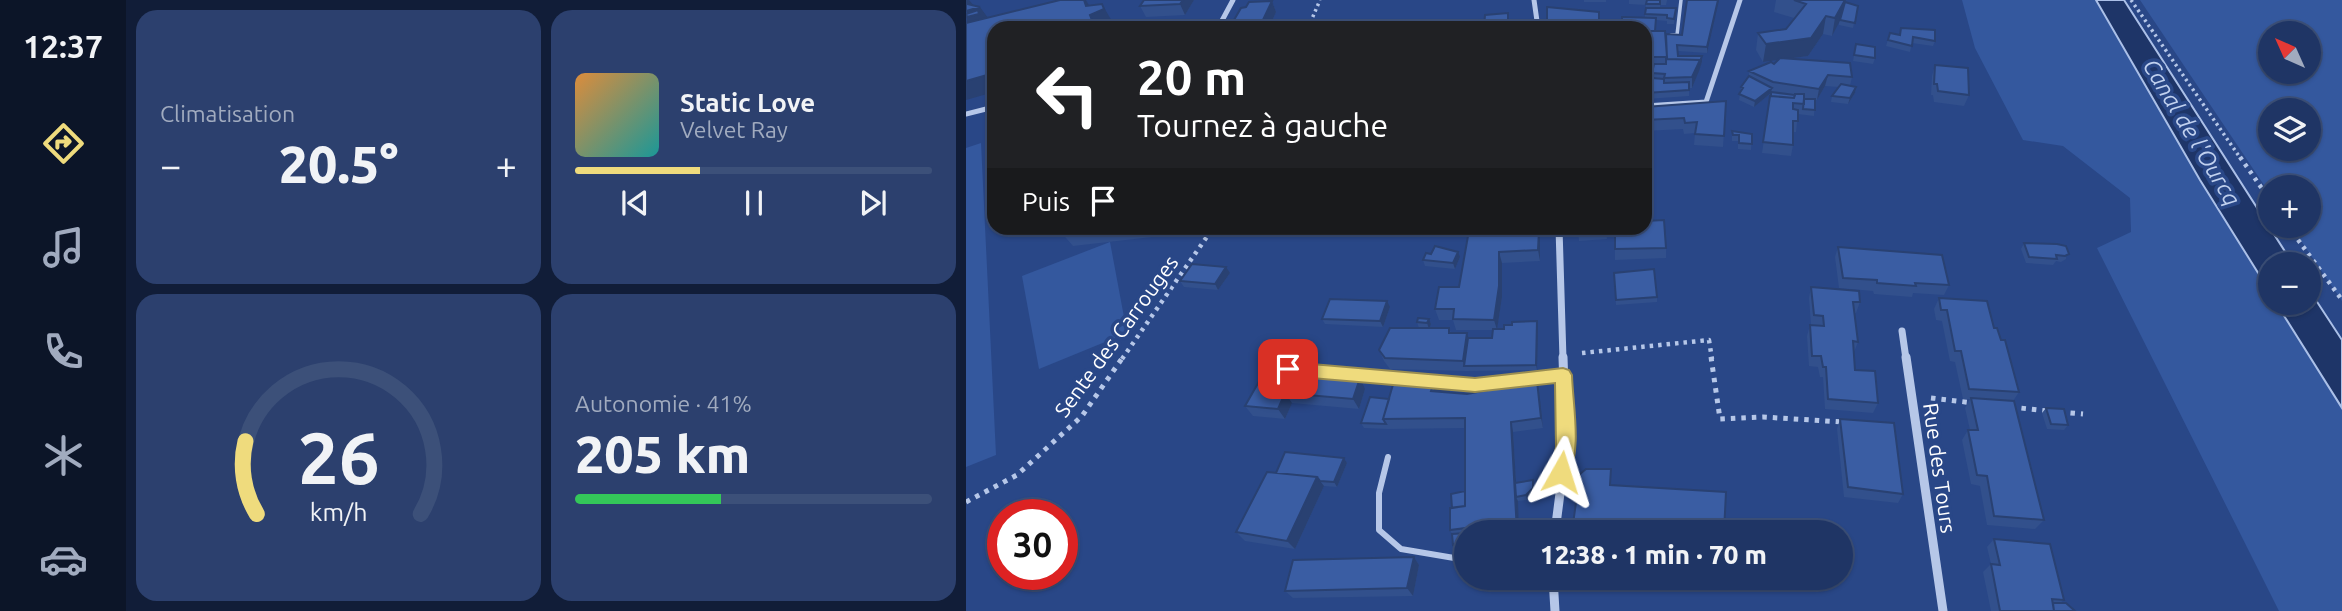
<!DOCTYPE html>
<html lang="fr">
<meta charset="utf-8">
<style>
:root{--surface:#1f3565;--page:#2c406e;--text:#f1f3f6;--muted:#a1abbf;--line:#3c5079;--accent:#efdb7d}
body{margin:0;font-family:Ubuntu,sans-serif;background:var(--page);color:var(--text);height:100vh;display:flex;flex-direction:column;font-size:26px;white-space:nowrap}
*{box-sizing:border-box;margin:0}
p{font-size:23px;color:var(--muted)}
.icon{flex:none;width:38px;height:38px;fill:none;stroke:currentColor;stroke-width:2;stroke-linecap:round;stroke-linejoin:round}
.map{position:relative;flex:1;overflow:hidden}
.side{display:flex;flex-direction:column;gap:10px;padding:10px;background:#111d38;width:840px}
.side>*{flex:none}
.top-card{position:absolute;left:21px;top:21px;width:665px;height:214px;border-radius:21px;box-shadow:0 2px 5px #0004,0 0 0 2px var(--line);background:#202124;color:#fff;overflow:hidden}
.needle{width:46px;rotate:315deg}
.buttons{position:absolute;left:1292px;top:21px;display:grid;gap:14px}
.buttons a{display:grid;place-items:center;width:63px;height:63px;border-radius:50%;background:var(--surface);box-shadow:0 2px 5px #0004,0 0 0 2px var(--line);font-size:35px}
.speed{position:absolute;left:21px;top:499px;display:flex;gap:14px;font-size:35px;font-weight:700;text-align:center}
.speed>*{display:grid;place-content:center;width:91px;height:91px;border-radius:50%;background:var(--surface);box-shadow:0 2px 5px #0004,0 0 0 2px var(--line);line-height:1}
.speed .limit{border:10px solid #d22;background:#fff;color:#111}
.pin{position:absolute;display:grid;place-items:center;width:60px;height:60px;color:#fff;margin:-30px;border-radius:14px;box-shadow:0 4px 10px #0006}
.me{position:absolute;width:77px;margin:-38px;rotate:6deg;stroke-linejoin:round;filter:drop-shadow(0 0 5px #0008)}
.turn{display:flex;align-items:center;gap:24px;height:147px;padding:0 35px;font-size:32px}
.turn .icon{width:91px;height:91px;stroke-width:2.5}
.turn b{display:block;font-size:49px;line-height:60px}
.then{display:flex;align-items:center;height:66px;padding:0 35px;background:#0003;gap:14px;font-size:26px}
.big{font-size:52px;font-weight:800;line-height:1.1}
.side .tile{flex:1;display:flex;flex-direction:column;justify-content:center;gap:10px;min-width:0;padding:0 24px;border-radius:21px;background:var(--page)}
.side .dial{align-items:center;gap:0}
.dial svg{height:182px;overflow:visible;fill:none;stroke:var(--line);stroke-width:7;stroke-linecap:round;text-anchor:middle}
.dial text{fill:var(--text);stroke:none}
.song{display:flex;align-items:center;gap:21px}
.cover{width:84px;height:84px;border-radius:10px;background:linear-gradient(135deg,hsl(30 70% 55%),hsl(180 70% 35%))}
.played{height:7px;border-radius:4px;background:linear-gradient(90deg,var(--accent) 35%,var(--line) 35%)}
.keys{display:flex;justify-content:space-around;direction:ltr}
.heat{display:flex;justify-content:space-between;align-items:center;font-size:38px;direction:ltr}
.charge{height:10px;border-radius:5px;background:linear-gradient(90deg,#34c759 41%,var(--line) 0)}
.side .tiles{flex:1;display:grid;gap:10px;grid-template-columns:repeat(2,1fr)}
.trip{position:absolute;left:488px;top:520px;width:399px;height:70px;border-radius:35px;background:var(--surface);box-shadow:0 2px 5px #0004,0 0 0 2px var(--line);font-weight:800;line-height:70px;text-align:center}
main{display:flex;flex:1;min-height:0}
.dock{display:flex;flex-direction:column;width:126px;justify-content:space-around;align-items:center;background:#0c1528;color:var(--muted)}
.dock .icon{width:49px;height:49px}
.dock .active{color:var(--accent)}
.dock b{font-size:32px;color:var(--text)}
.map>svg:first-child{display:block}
.green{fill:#34589e;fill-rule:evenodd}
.water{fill:#1e3568;stroke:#abc0e8;stroke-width:2}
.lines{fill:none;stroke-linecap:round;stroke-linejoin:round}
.path-far2{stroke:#b6c7e8;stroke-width:3.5;stroke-dasharray:2.5 3.5;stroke-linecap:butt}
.path-far1{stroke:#b6c7e8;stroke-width:4.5;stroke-dasharray:3.5 5;stroke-linecap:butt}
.path{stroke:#b6c7e8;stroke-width:5;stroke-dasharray:4.5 6;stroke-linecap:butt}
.service-far1{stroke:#b6c7e8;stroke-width:3.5}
.service{stroke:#b6c7e8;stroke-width:6}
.minor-far2{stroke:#b6c7e8;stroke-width:5}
.minor-far1{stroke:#b6c7e8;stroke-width:7}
.minor{stroke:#b6c7e8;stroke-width:9}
.wall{fill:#32508c}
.shaded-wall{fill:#294172}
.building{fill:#3a5da3;stroke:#294172;stroke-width:2}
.route{fill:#efdb7d;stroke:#9b8e51;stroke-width:2}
.labels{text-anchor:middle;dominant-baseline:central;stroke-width:7;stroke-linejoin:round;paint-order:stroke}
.street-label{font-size:21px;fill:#fff;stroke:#294787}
.water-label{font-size:23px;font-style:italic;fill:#c1d1ef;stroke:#294787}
</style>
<main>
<nav class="dock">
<b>12:37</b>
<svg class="icon active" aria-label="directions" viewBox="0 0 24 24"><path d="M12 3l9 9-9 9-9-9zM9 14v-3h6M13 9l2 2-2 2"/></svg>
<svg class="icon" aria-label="music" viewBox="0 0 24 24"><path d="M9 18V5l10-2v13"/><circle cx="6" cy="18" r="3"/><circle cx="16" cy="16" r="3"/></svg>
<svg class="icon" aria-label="phone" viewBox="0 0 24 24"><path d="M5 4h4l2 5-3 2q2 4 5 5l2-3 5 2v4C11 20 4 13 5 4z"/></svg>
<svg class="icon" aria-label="climate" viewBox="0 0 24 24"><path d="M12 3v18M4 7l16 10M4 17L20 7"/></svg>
<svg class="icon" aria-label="car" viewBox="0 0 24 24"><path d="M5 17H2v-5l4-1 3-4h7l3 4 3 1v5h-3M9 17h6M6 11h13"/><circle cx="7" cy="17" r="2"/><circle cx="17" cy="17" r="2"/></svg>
</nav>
<section class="side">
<div class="tiles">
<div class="tile"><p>Climatisation</p>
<div class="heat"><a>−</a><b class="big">20.5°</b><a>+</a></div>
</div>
<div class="tile">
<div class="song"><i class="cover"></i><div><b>Static Love</b><p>Velvet Ray</p></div></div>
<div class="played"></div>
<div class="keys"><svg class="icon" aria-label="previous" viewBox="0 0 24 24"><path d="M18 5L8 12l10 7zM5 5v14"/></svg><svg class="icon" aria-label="pause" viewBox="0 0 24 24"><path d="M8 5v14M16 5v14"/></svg><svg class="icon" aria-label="next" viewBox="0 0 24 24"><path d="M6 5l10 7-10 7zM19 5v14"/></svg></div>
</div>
<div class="tile dial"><svg viewBox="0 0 100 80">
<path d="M14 69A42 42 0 1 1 86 69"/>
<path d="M14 69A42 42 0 0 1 9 37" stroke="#efdb7d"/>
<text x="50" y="56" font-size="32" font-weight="700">26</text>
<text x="50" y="72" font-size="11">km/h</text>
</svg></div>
<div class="tile"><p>Autonomie · 41%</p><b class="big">205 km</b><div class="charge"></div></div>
</div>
</section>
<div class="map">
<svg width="1376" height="611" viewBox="0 0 1376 611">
<rect width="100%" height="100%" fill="#294787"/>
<path class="green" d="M996,0H1130L1234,180L1304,292V303H1310L1376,408V611H1313L1131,248L1165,232L1164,198L1097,146L1057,140L1009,48Z
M1174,0H1376V301L1325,226H1342V187H1304V194ZM1304,33H1342V72H1304ZM1304,110H1342V149H1304Z
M15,143L30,455L0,467V148Z
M144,242L161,333L73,369L56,276Z"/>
<path class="water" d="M1130,0H1158L1327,264H1304V292L1234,180Z
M1342,288L1376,340V408L1310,303H1342Z"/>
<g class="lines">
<path class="path-far2" d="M1165,0L1275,159
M342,28L354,0"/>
<path class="path-far1" d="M1274,157L1304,200
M1322,226L1376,300
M616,353L743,340L746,359
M156,359L247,228"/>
<path class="path" d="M745,357L754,419L797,417L877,422
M965,398L1008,403
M1045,407L1082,411
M1094,412L1117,414
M0,502L51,475L116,416L157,357"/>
<path class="service-far1" d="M705,35H711L715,0"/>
<path class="service" d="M322,369L509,385L597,375
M422,457L413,493V530L435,549L500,560"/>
<path class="minor-far2" d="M568,0L572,28
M252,28L267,0
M679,106L740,102L774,0
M0,114L28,107"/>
<path class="minor-far1" d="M593,228L597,359
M936,331L940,359"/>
<path class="minor" d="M940,357L977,611
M589,532L600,447L597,357
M587,578L589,611"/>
</g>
<path class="wall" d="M178,0H228L219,15L180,17L174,6Z
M618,0H640V2H618Z
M663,0H701L700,5H694V8H710L708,24H701V21L690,20V31L700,34L716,35L721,0H753L741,53L712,51V56L736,62L726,88H723V96L680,99L681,84H685L687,68H679V14L680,5L663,4Z
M810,0H880L879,2L892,6L887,28L873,25V21L866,36L857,34L842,56L824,58L886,77L884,86L890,87L889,93L882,104L865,102L866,96L873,87L859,86L851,100L849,99L848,116L832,114L830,132H827V145L825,156L796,153L805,93L788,107L773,100L775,87L783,76V71L808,64L811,60L797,62L790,50L792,33L820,29L828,18L808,12Z
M306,1L310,12L303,28H272L268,20L280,7Z
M581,7L633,20L639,26V28H581Z
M935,28L969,41L967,46L946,43L944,52L920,46L924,33L933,35Z
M890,44L909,58L907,64L887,61Z
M969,65L1003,95L998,106L968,102L967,95H965L966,76Z
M760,101L757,147L728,145L729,133L718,134L717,129L679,131V107Z
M766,131L786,134L785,150L772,149V141H766Z
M96,228H209L204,231H197L195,236L107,246L94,231Z
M612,228H640L641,239L613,241Z
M573,230L574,241V261L536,263V297L531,329L572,326L571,370L500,371L424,369L418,361L413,350L453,328L451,322L463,319L465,324L463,328H483L485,333H501L502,338H526L527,330H490L487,320H473L469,309L493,287L559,231Z
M1058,243L1100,246V259L1095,262L1090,261L1087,265L1060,263L1055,249Z
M872,247L983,285L978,295L947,293L946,297L908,294L907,291L873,288L869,257Z
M700,248V258L649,260V249Z
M494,257L489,269L459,266L457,260Z
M264,273L252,290L218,287L214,281Z
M648,273L691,297V302L650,305Z
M845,287L894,302L890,313H888L892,342L888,352L889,370L912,403L907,413L859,409L857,377H854L852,367L843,366L841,336L844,325H845L843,298Z
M973,298L1028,328L1053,392L1047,401L1078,520L1069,529L1021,525L1014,486L1005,484L996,440L1002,430H1004L999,408L1004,399H997L989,362L984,361L976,321L970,320L968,309Z
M424,307L417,327L359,324L356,319Z
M299,371L399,389L393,409L326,403L319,419L287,416L279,406Z
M467,385L469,389L483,391L484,392L501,394L573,392L577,428L547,432L550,483L567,480L568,485V493L561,500L552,501L500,532V548L489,550L487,545L486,534L484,530L486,508L499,491V428L422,429L398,428L395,423L423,399Z
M1080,408L1102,425L1098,430L1081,429L1076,413Z
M874,419L937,494L932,503L878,497L871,429Z
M378,458L381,463L371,487L358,486L329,549L279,541L270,532L310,473Z
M1028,539L1098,600L1094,603L1109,611H1025L1017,572L1025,564L1021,547Z
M448,557L453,565L447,596L327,598L319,591Z"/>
<path class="shaded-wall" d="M1,0H3L10,8L14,7L25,22L0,36Z
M118,0H120L125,9L136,4L147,23L137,28H129Z
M217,0H228L219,15L214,4Z
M752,0H753L741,53V47Z
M879,0L877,15L866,36L869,18Z
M306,1L310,12L303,28H298L296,22Z
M860,16L857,34L842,56L797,62L800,44Z
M736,56V62L733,71L726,88V77Z
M28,73V92L0,100V81Z
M862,75L859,86L851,100L853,89Z
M890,87L889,93L882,104L884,98Z
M806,88L805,93L788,107L789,101Z
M189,228H194L197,231L195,236Z
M573,230L574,241V261L572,250Z
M492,252L494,257L489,269L487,263Z
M533,252L536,263V297L531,330L528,320Z
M260,267L264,273L252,290L249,284Z
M421,301L424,307L417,327L414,321Z
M463,319L465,324L463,329L461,323Z
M571,321L572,326L571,370L570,365Z
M501,333L504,343L498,366L497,361Z
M394,378L399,389L393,409L387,399Z
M571,381L573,392L577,428L575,418Z
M319,393L326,403L319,419L312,409Z
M545,422L547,432L551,497H550L552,501L553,532H551Z
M378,458L381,463L371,487L368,482Z
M351,477L358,486L329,549L321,541Z
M567,480L568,485V493L561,500L560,495Z
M448,557L453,565L447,596L441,588Z"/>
<path class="building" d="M0,0H1V4L14,7L0,11Z
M94,0H118L120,6L136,4L138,9L124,15L129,28H28V73L0,81V23Z
M178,0H217L214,4L174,6Z
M681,0H694V4H680Z
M721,0H752L741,47L711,45L712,56H736L733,64L734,60L701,59L700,34L716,35Z
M828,0H879L869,18L860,16L845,38L800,44L792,33L820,29L840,4Z
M306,1L296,22L272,23L268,20L275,8L280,7L283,2Z
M879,2L892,6L889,23L874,20Z
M581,7L633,12V20H639L636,28H611L612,24L581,26Z
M680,8H710L708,19L701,18V15L679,14Z
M12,10L13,14L1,17L0,14Z
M542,13V27L518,28L519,15Z
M656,17L690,18L689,31H679V28H656Z
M935,28L969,30V41L947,37L946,46L922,40L924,33L934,35Z
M679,31H699L701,57H679Z
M890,44L909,47V58L888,55Z
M814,58L884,63L886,77L862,75L853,89L807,82L783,71L805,62L808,64Z
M700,59L734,60L726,77L698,78L699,74L686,73L688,64H700Z
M969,65L1002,68L1003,95L972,91L971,84H968Z
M783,76L806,88L789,101L773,94L777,88L775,87Z
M686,78L698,79V83L723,82V90L680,93L681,84H685Z
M875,84L890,87L884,98L866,96Z
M805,92L829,95L828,98L805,96Z
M829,94H838V104L827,103V109L832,110V121H827V145L797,142L804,96L828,98Z
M838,99H849V110L837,109Z
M760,101L758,136L729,134L731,122L719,123L718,118L679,120V107Z
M766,131L786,134V144L773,143V135H767Z
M698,220L700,248L649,249V228H679V221Z
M96,228H125L94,231Z
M559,228V231L538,233V229Z
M612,228H640V233L613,235Z
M573,230L572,250L533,252V286L528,320L487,319L488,309H469L473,287H493L502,236Z
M1058,243L1091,244L1100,246L1103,254L1099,256L1090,255L1091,259L1063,257Z
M469,246L492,252L487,263L457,260L460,253L465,254Z
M872,247L976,255L983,285L949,283L950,286L911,283V280L877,278Z
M226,264L260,267L249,284L214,281Z
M688,269L691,297L650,300L648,273Z
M845,287L893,291L894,302H887L892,342L887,341L889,370L909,371L912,403L862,399L860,367H857L855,356H846L844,325L858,326L857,316L848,315Z
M973,298L1021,301L1028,328H1031L1035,340H1039L1053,392L1003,389L995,351H989L981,310H975Z
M364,299L421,301L414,321L356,319Z
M452,318L463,319L461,323L451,322Z
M571,321L570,365L498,366L502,338H526L527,329H538V325H546V322Z
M424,328H483V333H501L497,361L419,358L413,350Z
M299,371L394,378L387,399L319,393L312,409L279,406Z
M428,381L467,385L465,391L501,394L571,381L575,418L545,422L551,532H500V539V528L484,530V508L499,506V418L417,419Z
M469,389L483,391V392L468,391Z
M404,397L423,399L417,419L420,424L395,423Z
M1005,398L1048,401L1078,520L1028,516L1021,476L1011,475L1002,430H1012Z
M1080,408L1098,409L1102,425L1085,424Z
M874,419L928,423L937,494L882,487Z
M319,452L378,458L368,482L354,481L351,477L310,473Z
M620,469H645L644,485L760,492L758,532L606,531L614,474Z
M301,472L351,477L321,541L270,532Z
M567,480V488L560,495L550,497L549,483Z
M499,491V506L486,508L485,494Z
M500,533V543L487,545L486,534Z
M1028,539L1084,544L1098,600L1086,599L1088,611H1034L1025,564L1034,565Z
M448,557L441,588L319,591L327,560Z
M1087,603H1100L1109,611H1088Z"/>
<path class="route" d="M322,362L509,378L597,368L603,370L606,375C607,407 616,448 602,478L595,481L589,478L586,472L590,447L589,383L509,392L322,376L316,374L314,369L316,364Z"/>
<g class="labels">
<g class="street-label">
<text transform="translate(150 336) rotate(-54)">Sente des Carrouges</text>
<text transform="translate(974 468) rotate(82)">Rue des Tours</text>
</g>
<g class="water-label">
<text transform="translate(1226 132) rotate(59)">Canal de l'Ourcq</text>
</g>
</g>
</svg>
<div class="buttons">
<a><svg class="needle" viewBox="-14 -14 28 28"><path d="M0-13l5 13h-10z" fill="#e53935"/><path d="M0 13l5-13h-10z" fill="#a1abbf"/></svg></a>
<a><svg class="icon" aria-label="layers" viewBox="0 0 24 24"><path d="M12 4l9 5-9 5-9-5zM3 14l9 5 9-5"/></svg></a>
<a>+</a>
<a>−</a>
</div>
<div class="speed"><div class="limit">30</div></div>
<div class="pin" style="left:322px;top:369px;background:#d93025"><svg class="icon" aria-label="arrive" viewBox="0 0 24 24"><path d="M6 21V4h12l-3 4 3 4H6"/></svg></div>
<svg class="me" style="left:595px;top:472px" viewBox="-20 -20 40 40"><path d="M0-17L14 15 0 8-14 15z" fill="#efdb7d" stroke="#fff" stroke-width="4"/></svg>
<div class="trip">12:38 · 1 min · 70 m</div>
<div class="top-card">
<div class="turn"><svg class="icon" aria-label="left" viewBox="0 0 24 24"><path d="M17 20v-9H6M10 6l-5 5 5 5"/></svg><div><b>20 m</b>Tournez à gauche</div></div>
<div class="then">Puis<svg class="icon" aria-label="arrive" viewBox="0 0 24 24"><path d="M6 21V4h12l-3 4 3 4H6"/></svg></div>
</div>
</div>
</main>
